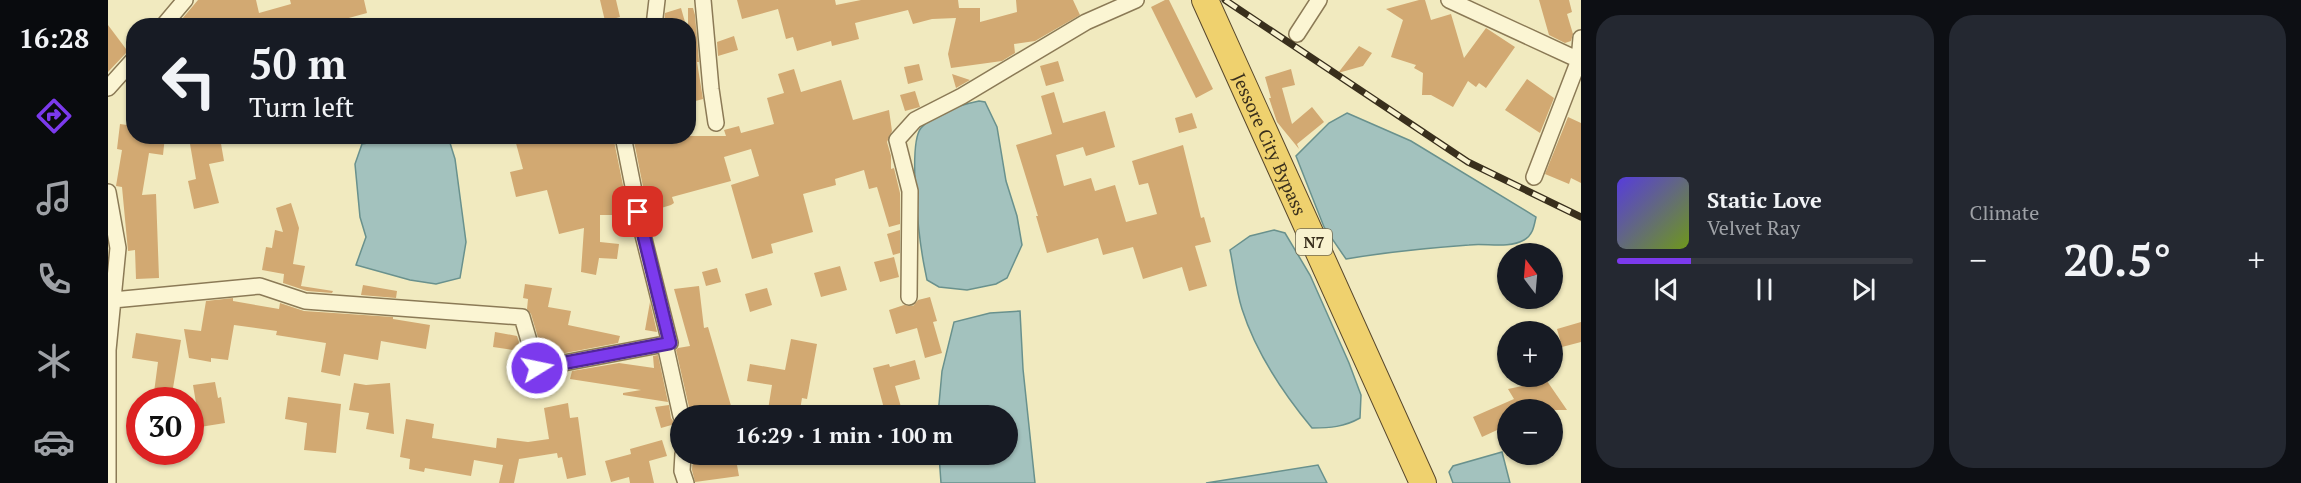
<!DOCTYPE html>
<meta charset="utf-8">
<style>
:root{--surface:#171b24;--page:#242831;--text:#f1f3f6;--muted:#9ea1a6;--line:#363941;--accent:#7c3aed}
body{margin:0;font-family:"PT Serif",serif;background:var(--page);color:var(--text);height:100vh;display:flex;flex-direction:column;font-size:22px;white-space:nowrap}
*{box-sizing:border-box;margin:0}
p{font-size:20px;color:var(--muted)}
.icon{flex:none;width:33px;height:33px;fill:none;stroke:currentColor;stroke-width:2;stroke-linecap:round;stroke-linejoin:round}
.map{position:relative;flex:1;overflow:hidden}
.side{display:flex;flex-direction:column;gap:15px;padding:15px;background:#0d0f14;width:720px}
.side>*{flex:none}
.hud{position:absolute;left:18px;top:18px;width:570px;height:126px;border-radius:24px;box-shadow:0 2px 4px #0004;background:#171b24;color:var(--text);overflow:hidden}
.needle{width:39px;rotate:344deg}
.fabs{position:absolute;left:1389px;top:243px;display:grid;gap:12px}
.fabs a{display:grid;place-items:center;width:66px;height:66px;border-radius:50%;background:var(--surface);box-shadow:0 2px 4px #0004;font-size:30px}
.speed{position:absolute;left:18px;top:387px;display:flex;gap:12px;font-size:30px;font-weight:700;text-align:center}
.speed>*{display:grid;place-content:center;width:78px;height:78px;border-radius:50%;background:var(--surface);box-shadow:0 2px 4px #0004;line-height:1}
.speed .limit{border:9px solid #d22;background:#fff;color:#111}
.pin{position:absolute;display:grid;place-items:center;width:51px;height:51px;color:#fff;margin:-26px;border-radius:12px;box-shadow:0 3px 9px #0006}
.me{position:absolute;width:66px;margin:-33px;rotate:80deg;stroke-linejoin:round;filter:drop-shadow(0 0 4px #0008)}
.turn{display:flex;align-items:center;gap:21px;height:126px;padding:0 24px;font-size:27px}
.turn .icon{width:78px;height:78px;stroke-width:2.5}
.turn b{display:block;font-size:42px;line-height:51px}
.big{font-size:45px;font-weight:700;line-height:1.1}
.side .tile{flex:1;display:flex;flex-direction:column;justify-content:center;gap:9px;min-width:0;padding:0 21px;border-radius:24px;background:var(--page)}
.song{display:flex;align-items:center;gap:18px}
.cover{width:72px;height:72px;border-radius:9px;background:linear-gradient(135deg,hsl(250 70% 55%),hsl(80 70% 35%))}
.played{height:6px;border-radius:3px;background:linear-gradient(90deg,var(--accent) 25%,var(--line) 25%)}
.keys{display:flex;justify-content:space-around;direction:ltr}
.heat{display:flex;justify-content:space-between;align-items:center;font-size:33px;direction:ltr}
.side .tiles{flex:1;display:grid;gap:15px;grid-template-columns:repeat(2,1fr)}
.trip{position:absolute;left:562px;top:405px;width:348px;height:60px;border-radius:30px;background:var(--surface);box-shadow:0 2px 4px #0004;font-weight:700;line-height:60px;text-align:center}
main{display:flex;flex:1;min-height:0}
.tab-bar{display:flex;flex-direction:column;width:108px;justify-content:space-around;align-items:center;background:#090b0e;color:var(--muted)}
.tab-bar .icon{width:42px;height:42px}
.tab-bar .current{color:var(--accent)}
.tab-bar b{font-size:27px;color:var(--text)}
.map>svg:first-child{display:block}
.water{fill:#a3c2be;stroke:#69918d;stroke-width:1.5}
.building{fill:#d2a972}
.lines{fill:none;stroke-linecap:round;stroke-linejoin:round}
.minor-casing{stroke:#8b7a56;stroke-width:18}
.trunk-casing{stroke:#58472b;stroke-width:28}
.minor{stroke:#fbf5d3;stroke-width:15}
.trunk{stroke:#efd16e;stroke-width:26}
.rail-casing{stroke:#392f1c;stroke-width:7}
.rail{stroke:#f8f2cf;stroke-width:4.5;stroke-dasharray:14;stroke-linecap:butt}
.route-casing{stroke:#51269a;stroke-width:15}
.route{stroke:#7c3aed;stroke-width:10}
.labels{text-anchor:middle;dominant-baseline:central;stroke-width:4.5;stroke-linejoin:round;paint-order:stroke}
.shield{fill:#f8f2cf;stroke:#726a52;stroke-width:1.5}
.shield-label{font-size:16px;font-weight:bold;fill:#392f1c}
.street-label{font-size:18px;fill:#392f1c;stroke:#f8f2cf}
</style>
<main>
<nav class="tab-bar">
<b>16:28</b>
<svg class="icon current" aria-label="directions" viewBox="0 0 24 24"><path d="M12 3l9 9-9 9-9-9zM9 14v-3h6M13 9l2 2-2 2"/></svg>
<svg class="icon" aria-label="music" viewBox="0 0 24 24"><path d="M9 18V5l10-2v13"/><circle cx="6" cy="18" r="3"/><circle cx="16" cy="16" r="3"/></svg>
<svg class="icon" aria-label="phone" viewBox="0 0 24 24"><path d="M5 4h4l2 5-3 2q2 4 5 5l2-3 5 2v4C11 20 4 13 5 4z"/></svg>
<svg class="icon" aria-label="climate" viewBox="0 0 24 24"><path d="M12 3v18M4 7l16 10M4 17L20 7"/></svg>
<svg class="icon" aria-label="car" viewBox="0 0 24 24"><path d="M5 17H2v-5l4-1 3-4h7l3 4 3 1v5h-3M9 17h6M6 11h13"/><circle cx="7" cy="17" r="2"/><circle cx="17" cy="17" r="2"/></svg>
</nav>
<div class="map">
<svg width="1473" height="483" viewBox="0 0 1473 483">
<rect width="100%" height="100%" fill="#f1eabf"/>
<path class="water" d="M871,101L877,102L889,127L898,181L909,216L914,245L899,278L888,284L859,290L831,287L819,280L817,270C812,246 799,145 813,128C826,113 852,105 871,101Z
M1239,113L1303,141L1428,217C1426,226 1425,235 1416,240C1400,249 1379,243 1361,245C1320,248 1279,252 1238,259L1216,227L1188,156L1221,123Z
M296,137H333L342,143L347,159L358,242L352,278L328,284L302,280L248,265L258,237L252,217L247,164L254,144Z
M1166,230L1177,233L1202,275L1241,363L1253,395L1252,418C1236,427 1222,428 1204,428C1175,393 1148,353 1134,309C1128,290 1126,269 1122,250L1142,236Z
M912,311L915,369L927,483H833L831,455L900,454V416L830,415L834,371L846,322L882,313Z
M1394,452L1402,483H1345L1341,472L1345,466Z
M1210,465L1219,483H1098Z"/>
<path class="building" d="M90,0H148L151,13L183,4L182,0H256L259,13L237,19L238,26H204L202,18L167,26H68Z
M492,0H508L512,17L497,21Z
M629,0H727L728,5L753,0H850L851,8H872V22L909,12L908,0H965L972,15L927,41L906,44L907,53L894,61L843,68L840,54L848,18L824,19L805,24L800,10L747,23L751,39L724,46L723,41L689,51L685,37L678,39L670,9L634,19Z
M1057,0H1061L1105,89L1088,98L1043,7Z
M1311,0H1317L1323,20L1343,14L1356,58L1378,28L1407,47L1378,88L1371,83L1368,87L1360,81L1345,107L1323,95H1314L1315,73L1306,68L1308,65L1283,57L1295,20L1278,9Z
M1431,0H1461L1464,12L1459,14L1465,34L1463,41L1457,43L1441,35Z
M573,8L577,22L556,26L557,13Z
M580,8H585L587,15L591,62H589L595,99L580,103Z
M0,25L18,49L26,41V50L19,52L0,72Z
M626,36L630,50L610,56L609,42Z
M1251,46L1264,53L1255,66L1230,73Z
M950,61L956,81L938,86L932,66Z
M811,64L815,80L800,84L796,67Z
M686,69L693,92L733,80L745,120L781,110L784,131L779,142L783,156V169L786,168L792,193V224L781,227L769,187L761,189L756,170L727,179L728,185L695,194L705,232L663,244L665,253L644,259L623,185L651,176L643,149L616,157L623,181L564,197L566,203L563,205L540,212L525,136H618L616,130L631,126L633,133L666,124L659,98L676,93L670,74Z
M1183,69L1187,85L1174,88L1184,124L1204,107L1216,122L1189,144L1191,149L1169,122L1161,98H1163L1157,77Z
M844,74L862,80L848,88Z
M1419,79L1446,98L1432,133L1397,110Z
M807,91L812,107L797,111L792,95Z
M946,92L955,123L997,111L1007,147L978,156L975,147L948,155L956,186L983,178L987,191L1007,185L1018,222L1049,214L1040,183L1031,185L1024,161L1075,145L1093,218L1096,217L1103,242L1087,246L1099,286L1081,291L1074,267L1035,279L1025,247L995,255L990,238L939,253L928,216H930L908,145L944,134L933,96Z
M1084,113L1089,128L1071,133L1067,118Z
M1460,117L1473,123V183L1463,178L1461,184L1437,174Z
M12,124L26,126V136H57L55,155L41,153L34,195L48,194L51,278L28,279L27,250L20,251L14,187L8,186L14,150L9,149Z
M406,136H505L521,215H492V242L511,244L509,259L491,258L488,275L473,272L476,228L451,234L439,190L408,197L402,172L415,169Z
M112,138L116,161L101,164L111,203L86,209L80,181L88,179L82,144Z
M183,203L191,228L185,264L197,266L193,286L225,291L224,293L199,291L175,283L176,274L154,270L158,247L164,248L167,230L175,232L168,208Z
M792,230V253L785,255L779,234Z
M786,257L791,277L772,282L766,262Z
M732,266L739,290L713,297L706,273Z
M609,268L613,282L598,286L594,272Z
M417,284L444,288L440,307L463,311L460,325L512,336L510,343L452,354L434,351L423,314L419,309L420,299L415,298Z
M255,285L289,291L288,298L253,295Z
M591,286L596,328L600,327L626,416H583L568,350L570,348L582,346L566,289Z
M659,288L664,305L642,312L637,294Z
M822,297L829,321L825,322L834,353L817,358L809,328L788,334L781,310L796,305L805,306L810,300Z
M125,298V301L171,309L172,303L196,311L285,317V319L322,325L318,349L273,341L270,360L236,354L232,376L213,372L218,343L168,335L169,331L126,325L120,360L103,358V362L81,358L76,329L93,331L98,301Z
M542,302L549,332L537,330Z
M1473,322V342L1454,347L1449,329Z
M387,332L409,336L412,345L411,351L385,347Z
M28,333L73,340L63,400H45L50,362L24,358Z
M683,339L709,344L699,399L694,398L691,416H659L664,385L639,381L642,364L677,370Z
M550,355L560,402L515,395V393L533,390L462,379L464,371L511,363L546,368L545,356Z
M807,360L812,379L787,386L793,407L777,412L765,368L781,364L782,367Z
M1439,381L1459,410H1400V425L1374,437L1365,417L1406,399L1400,389Z
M107,382L110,398L113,397L117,423L92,427L85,385Z
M246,383L258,385L282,383L286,434L258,429L261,413L241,410Z
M180,397L233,404L228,453L196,450L199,423L177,419Z
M460,403L462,418L470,417L478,475L459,479L454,457L450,458L449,453L411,459L406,483H391L395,465L366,460L363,476L317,468L316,472L301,469L302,459L292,457L298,419L326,424L324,438L388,448L389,438L420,442L441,439L436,408Z
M561,405L563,418L567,424L553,428L547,407Z
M554,440L559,456L541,461L546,483H522L521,477L503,482L497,461L523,454L522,449Z
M585,454H627L631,476L587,482L584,470Z"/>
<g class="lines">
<defs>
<path id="minor" d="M595,0L603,89L608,123
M1341,0L1471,60L1473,38
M55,26L77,0
M546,26L549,0
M1189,34L1211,0
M0,88L26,59
M1426,177L1471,60H1473
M0,192L10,248L0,350V483
M801,297L802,191L789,140L807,120L854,96L978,22L1028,0
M5,300L152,286L197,301L414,317L429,368L562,343L534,231L515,136
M557,344L573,416
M575,454L574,471L578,483"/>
<g id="trunk">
<path id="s1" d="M1097,0L1315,483"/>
</g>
</defs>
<use href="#minor" class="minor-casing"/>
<use href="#trunk" class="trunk-casing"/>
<use href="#minor" class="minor"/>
<use href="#trunk" class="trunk"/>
<defs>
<path id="rail" d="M1117,0L1360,162L1473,217"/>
</defs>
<use href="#rail" class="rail-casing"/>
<use href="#rail" class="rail"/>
</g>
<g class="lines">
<defs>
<path id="route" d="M429,368L562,343L530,212"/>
</defs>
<use href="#route" class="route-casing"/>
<use href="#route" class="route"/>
</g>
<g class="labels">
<rect class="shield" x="1188" y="229" width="36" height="26" rx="4.5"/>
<g class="shield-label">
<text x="1206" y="242">N7</text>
</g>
<g class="street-label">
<text stroke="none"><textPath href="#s1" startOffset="158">Jessore City Bypass</textPath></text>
</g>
</g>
</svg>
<div class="fabs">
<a><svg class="needle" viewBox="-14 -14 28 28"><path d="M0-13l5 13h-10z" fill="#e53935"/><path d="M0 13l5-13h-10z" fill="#9ea1a6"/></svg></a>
<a>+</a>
<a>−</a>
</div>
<div class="speed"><div class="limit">30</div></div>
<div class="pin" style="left:530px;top:212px;background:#d93025"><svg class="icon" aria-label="arrive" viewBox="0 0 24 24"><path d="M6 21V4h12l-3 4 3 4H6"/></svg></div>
<svg class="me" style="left:429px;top:368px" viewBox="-20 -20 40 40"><circle r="17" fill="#7c3aed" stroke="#fff" stroke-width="3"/><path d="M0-11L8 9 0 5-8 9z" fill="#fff"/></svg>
<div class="trip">16:29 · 1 min · 100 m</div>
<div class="hud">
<div class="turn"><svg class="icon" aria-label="left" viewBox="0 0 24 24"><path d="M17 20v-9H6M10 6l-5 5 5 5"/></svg><div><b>50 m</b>Turn left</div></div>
</div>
</div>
<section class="side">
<div class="tiles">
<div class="tile">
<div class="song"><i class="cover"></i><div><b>Static Love</b><p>Velvet Ray</p></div></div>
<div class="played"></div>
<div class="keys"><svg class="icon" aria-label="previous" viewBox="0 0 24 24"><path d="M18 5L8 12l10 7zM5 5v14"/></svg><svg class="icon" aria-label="pause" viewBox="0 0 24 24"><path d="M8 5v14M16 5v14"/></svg><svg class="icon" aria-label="next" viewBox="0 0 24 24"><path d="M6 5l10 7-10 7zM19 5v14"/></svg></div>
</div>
<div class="tile"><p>Climate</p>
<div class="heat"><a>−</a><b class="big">20.5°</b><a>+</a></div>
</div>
</div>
</section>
</main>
